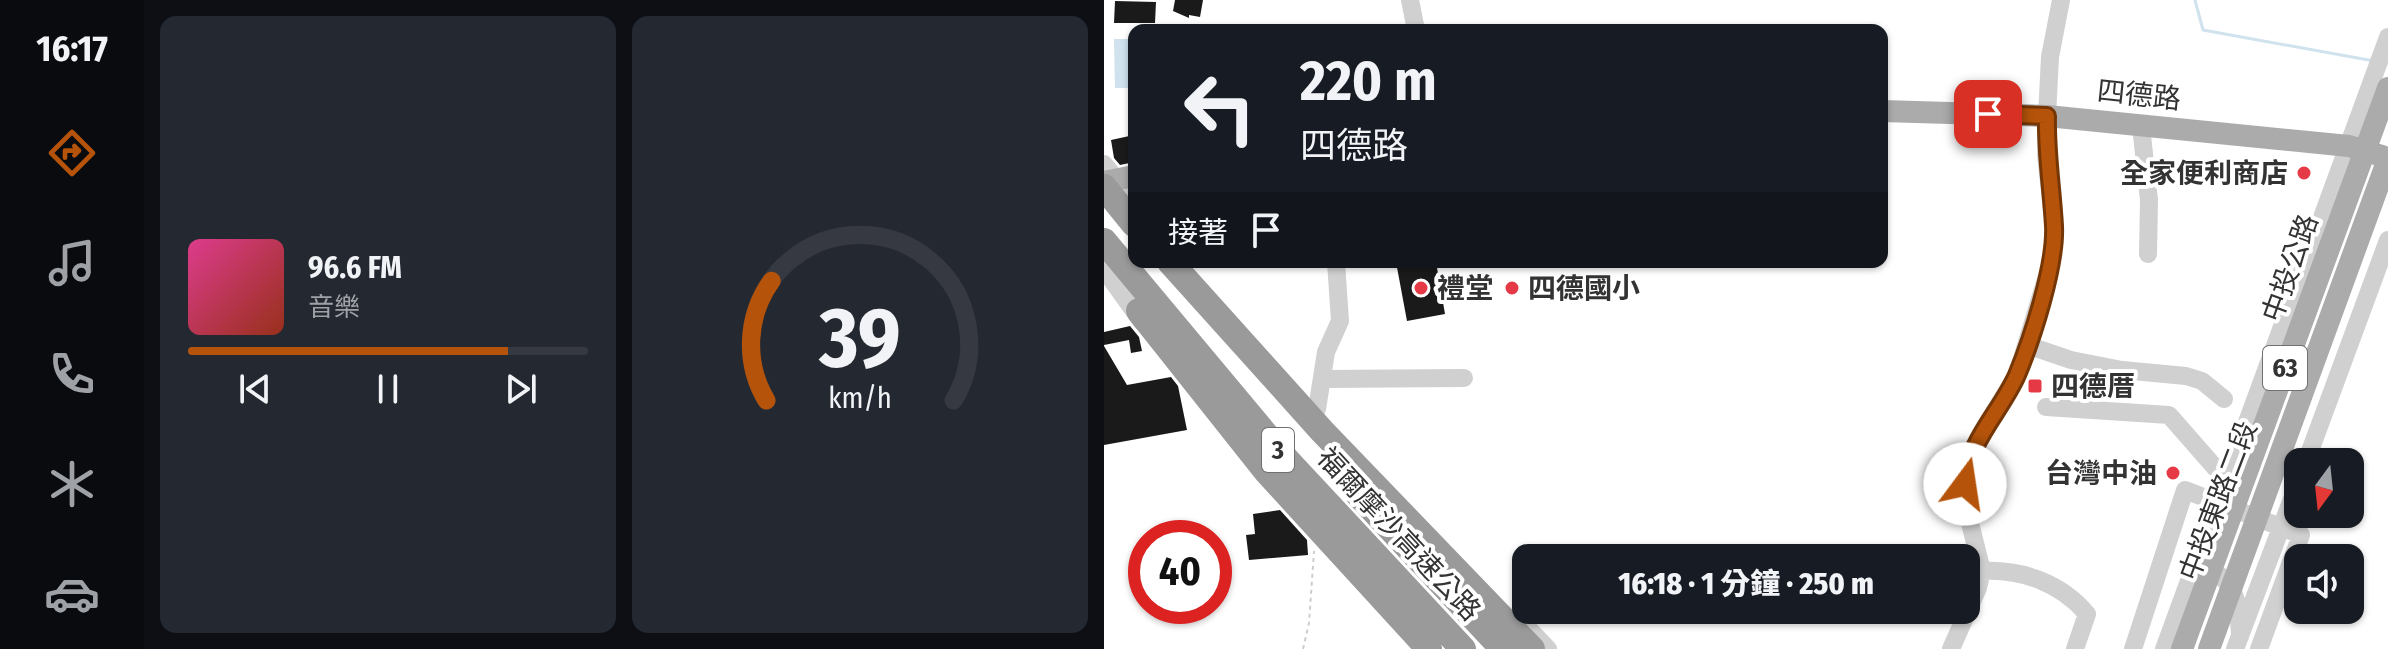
<!DOCTYPE html>
<html lang="zh-TW">
<meta charset="utf-8">
<style>
:root{--surface:#171b24;--page:#242831;--text:#f1f3f6;--muted:#9ea1a6;--line:#363941;--accent:#b45309}
body{margin:0;font-family:"Fira Sans Condensed","Noto Sans TC",sans-serif;background:var(--page);color:var(--text);height:100vh;display:flex;flex-direction:column;font-size:30px;white-space:nowrap}
*{box-sizing:border-box;margin:0}
p{font-size:26px;color:var(--muted)}
.icon{flex:none;width:44px;height:44px;fill:none;stroke:currentColor;stroke-width:2;stroke-linecap:round;stroke-linejoin:round}
.map{position:relative;flex:1;overflow:hidden}
.sheet{display:flex;flex-direction:column;gap:16px;padding:16px;background:#0d0f14;width:960px}
.sheet>*{flex:none}
.hud{position:absolute;left:24px;top:24px;width:760px;height:244px;border-radius:16px;box-shadow:0 2px 6px #0004;background:#171b24;color:var(--text);overflow:hidden}
.needle{width:52px;rotate:195deg}
.tools{position:absolute;left:1180px;top:448px;display:grid;gap:16px}
.tools a{display:grid;place-items:center;width:80px;height:80px;border-radius:16px;background:var(--surface);box-shadow:0 2px 6px #0004;font-size:40px}
.speed{position:absolute;left:24px;top:520px;display:flex;gap:16px;font-size:40px;font-weight:700;text-align:center}
.speed>*{display:grid;place-content:center;width:104px;height:104px;border-radius:50%;background:var(--surface);box-shadow:0 2px 6px #0004;line-height:1}
.speed .limit{border:12px solid #d22;background:#fff;color:#111}
.pin{position:absolute;display:grid;place-items:center;width:68px;height:68px;color:#fff;margin:-34px;border-radius:16px;box-shadow:0 4px 12px #0006}
.me{position:absolute;width:88px;margin:-44px;rotate:14deg;stroke-linejoin:round;filter:drop-shadow(0 0 6px #0008)}
.turn{display:flex;align-items:center;gap:28px;height:168px;padding:0 40px;font-size:36px}
.turn .icon{width:104px;height:104px;stroke-width:2.5}
.turn b{display:block;font-size:56px;line-height:68px}
.then{display:flex;align-items:center;height:76px;padding:0 40px;background:#0003;gap:16px;font-size:30px}
.sheet .card{flex:1;display:flex;flex-direction:column;justify-content:center;gap:12px;min-width:0;padding:0 28px;border-radius:16px;background:var(--page)}
.sheet .dial{align-items:center;gap:0}
.dial svg{height:208px;overflow:visible;fill:none;stroke:var(--line);stroke-width:7;stroke-linecap:round;text-anchor:middle}
.dial text{fill:var(--text);stroke:none}
.song{display:flex;align-items:center;gap:24px}
.cover{width:96px;height:96px;border-radius:12px;background:linear-gradient(135deg,hsl(330 70% 55%),hsl(10 70% 35%))}
.played{height:8px;border-radius:4px;background:linear-gradient(90deg,var(--accent) 80%,var(--line) 80%)}
.keys{display:flex;justify-content:space-around;direction:ltr}
.sheet .tiles{flex:1;display:grid;gap:16px;grid-template-columns:repeat(2,1fr)}
.trip{position:absolute;left:408px;top:544px;width:468px;height:80px;border-radius:16px;background:var(--surface);box-shadow:0 2px 6px #0004;font-weight:800;line-height:80px;text-align:center}
main{display:flex;flex:1;min-height:0}
.tabs{display:flex;flex-direction:column;width:144px;justify-content:space-around;align-items:center;background:#090b0e;color:var(--muted)}
.tabs .icon{width:56px;height:56px}
.tabs .on{color:var(--accent)}
.tabs b{font-size:36px;color:var(--text)}
.map>svg:first-child{display:block}
.water{fill:#cfe2ee}
.lines{fill:none;stroke-linecap:round;stroke-linejoin:round}
.stream{stroke:#cfe2ee;stroke-width:3}
.building{fill:#1a1a1a}
.path{stroke:#cdcdcd;stroke-width:2;stroke-dasharray:4 4;stroke-linecap:butt}
.minor{stroke:#d0d0d0;stroke-width:18}
.major{stroke:#ababab;stroke-width:22}
.highway{stroke:#9a9a9a;stroke-width:26}
.major-bridge{stroke:#ababab;stroke-width:22}
.route-casing{stroke:#753606;stroke-width:20}
.route{stroke:#b45309;stroke-width:14}
.poi-dot{fill:#e63946;stroke:#fff;stroke-width:3}
.labels{text-anchor:middle;dominant-baseline:central;stroke-width:8;stroke-linejoin:round;paint-order:stroke}
.shield{fill:#fff;stroke:#707070;stroke-width:2}
.shield-label{font-size:26px;font-weight:bold;fill:#333}
.street-label{font-size:28px;fill:#333;stroke:#fff}
.poi-label{font-size:28px;font-weight:bold;fill:#333;stroke:#fff;text-anchor:start}
</style>
<main>
<nav class="tabs">
<b>16:17</b>
<svg class="icon on" aria-label="directions" viewBox="0 0 24 24"><path d="M12 3l9 9-9 9-9-9zM9 14v-3h6M13 9l2 2-2 2"/></svg>
<svg class="icon" aria-label="music" viewBox="0 0 24 24"><path d="M9 18V5l10-2v13"/><circle cx="6" cy="18" r="3"/><circle cx="16" cy="16" r="3"/></svg>
<svg class="icon" aria-label="phone" viewBox="0 0 24 24"><path d="M5 4h4l2 5-3 2q2 4 5 5l2-3 5 2v4C11 20 4 13 5 4z"/></svg>
<svg class="icon" aria-label="climate" viewBox="0 0 24 24"><path d="M12 3v18M4 7l16 10M4 17L20 7"/></svg>
<svg class="icon" aria-label="car" viewBox="0 0 24 24"><path d="M5 17H2v-5l4-1 3-4h7l3 4 3 1v5h-3M9 17h6M6 11h13"/><circle cx="7" cy="17" r="2"/><circle cx="17" cy="17" r="2"/></svg>
</nav>
<section class="sheet">
<div class="tiles">
<div class="card">
<div class="song"><i class="cover"></i><div><b>96.6 FM</b><p>音樂</p></div></div>
<div class="played"></div>
<div class="keys"><svg class="icon" aria-label="previous" viewBox="0 0 24 24"><path d="M18 5L8 12l10 7zM5 5v14"/></svg><svg class="icon" aria-label="pause" viewBox="0 0 24 24"><path d="M8 5v14M16 5v14"/></svg><svg class="icon" aria-label="next" viewBox="0 0 24 24"><path d="M6 5l10 7-10 7zM19 5v14"/></svg></div>
</div>
<div class="card dial"><svg viewBox="0 0 100 80">
<path d="M14 69A42 42 0 1 1 86 69"/>
<path d="M14 69A42 42 0 0 1 16 23" stroke="#b45309"/>
<text x="50" y="56" font-size="32" font-weight="700">39</text>
<text x="50" y="72" font-size="11">km/h</text>
</svg></div>
</div>
</section>
<div class="map">
<svg width="1284" height="649" viewBox="0 0 1284 649">
<rect width="100%" height="100%" fill="#fff"/>
<path class="water" d="M10,39H30V88H11Z"/>
<g class="lines">
<path class="stream" d="M1091,0L1099,30L1270,61"/>
</g>
<path class="building" d="M71,0H99L96,17L85,15V18L69,11Z
M11,1L52,2L51,23H10Z
M30,135V162L16,165L10,158L7,140Z
M292,262H332L341,314L303,321Z
M26,326L35,337L38,351L27,353L25,340L0,345V332Z
M0,346L23,385L67,377L74,386L83,430L0,445Z
M176,510L203,540L204,555L145,560L142,535L151,534L149,514Z"/>
<g class="lines">
<path class="path" d="M199,649L205,623L210,551"/>
<path class="minor" d="M306,0L312,30
M1037,126L1045,200L1044,254
M0,164L30,202
M0,269L38,322
M923,345L967,360L1018,370L1082,376L1098,381L1120,399
M218,379L360,378
M942,407L1065,415L1122,480
M213,409L222,352L236,321L232,262
M1202,462L1284,240
M1096,569C1133,573 1135,607 1136,637
M878,571C918,569 957,583 983,614L971,649
M423,627L444,649
M847,649L874,588L878,571L864,515L861,484L863,464L877,433L913,375L949,256L950,228L942,155L943,116L946,57L957,0
M1029,649L1081,490L1197,535L1155,649
M1060,649L1284,37
M1131,649L1194,483"/>
<path class="major" d="M778,111L943,116L1245,146L1278,156
M0,182L30,176"/>
<path class="highway" d="M0,187L30,224
M0,241L183,460L359,649
M66,262L218,431L428,649
M35,311L162,471L325,649
M254,494L399,649"/>
<path class="major-bridge" d="M1078,649L1284,88
M1105,649L1284,159"/>
</g>
<g class="lines">
<defs>
<path id="route" d="M861,484C864,441 896,413 913,375C928,339 952,265 950,226C948,189 942,153 943,116L884,114"/>
</defs>
<use href="#route" class="route-casing"/>
<use href="#route" class="route"/>
</g>
<g class="poi-dot">
<circle cx="1200" cy="173" r="8"/>
<circle cx="317" cy="288" r="8"/>
<circle cx="408" cy="288" r="8"/>
<rect x="923" y="378" width="16" height="16" rx="4"/>
<circle cx="1069" cy="473" r="8"/>
</g>
<g class="labels">
<g class="shield">
<rect x="1159" y="346" width="44" height="44" rx="6"/>
<rect x="158" y="428" width="32" height="44" rx="6"/>
</g>
<g class="shield-label">
<text x="1181" y="368">63</text>
<text x="174" y="450">3</text>
</g>
<g class="street-label">
<text transform="translate(1035 95) rotate(6)">四德路</text>
<text transform="translate(1186 268) rotate(-70)">中投公路</text>
<text transform="translate(1114 501) rotate(-69)">中投東路二段</text>
<text transform="translate(295 534) rotate(47)">福爾摩沙高速公路</text>
</g>
<g class="poi-label">
<text x="1184" y="173" text-anchor="end">全家便利商店</text>
<text x="333" y="288">禮堂</text>
<text x="424" y="288">四德國小</text>
<text x="947" y="386">四德厝</text>
<text x="1053" y="473" text-anchor="end">台灣中油</text>
</g>
</g>
</svg>
<div class="tools">
<a><svg class="needle" viewBox="-14 -14 28 28"><path d="M0-13l5 13h-10z" fill="#e53935"/><path d="M0 13l5-13h-10z" fill="#9ea1a6"/></svg></a>
<a><svg class="icon" aria-label="sound" viewBox="0 0 24 24"><path d="M4 9h4l5-4v14l-5-4H4zM17 9q2 3 0 6"/></svg></a>
</div>
<div class="speed"><div class="limit">40</div></div>
<div class="pin" style="left:884px;top:114px;background:#d93025"><svg class="icon" aria-label="arrive" viewBox="0 0 24 24"><path d="M6 21V4h12l-3 4 3 4H6"/></svg></div>
<svg class="me" style="left:861px;top:484px" viewBox="-20 -20 40 40"><circle r="19" fill="#fff"/><path d="M0-13L10 11 0 6-10 11z" fill="#b45309"/></svg>
<div class="trip">16:18 · 1 分鐘 · 250 m</div>
<div class="hud">
<div class="turn"><svg class="icon" aria-label="left" viewBox="0 0 24 24"><path d="M17 20v-9H6M10 6l-5 5 5 5"/></svg><div><b>220 m</b>四德路</div></div>
<div class="then">接著<svg class="icon" aria-label="arrive" viewBox="0 0 24 24"><path d="M6 21V4h12l-3 4 3 4H6"/></svg></div>
</div>
</div>
</main>
